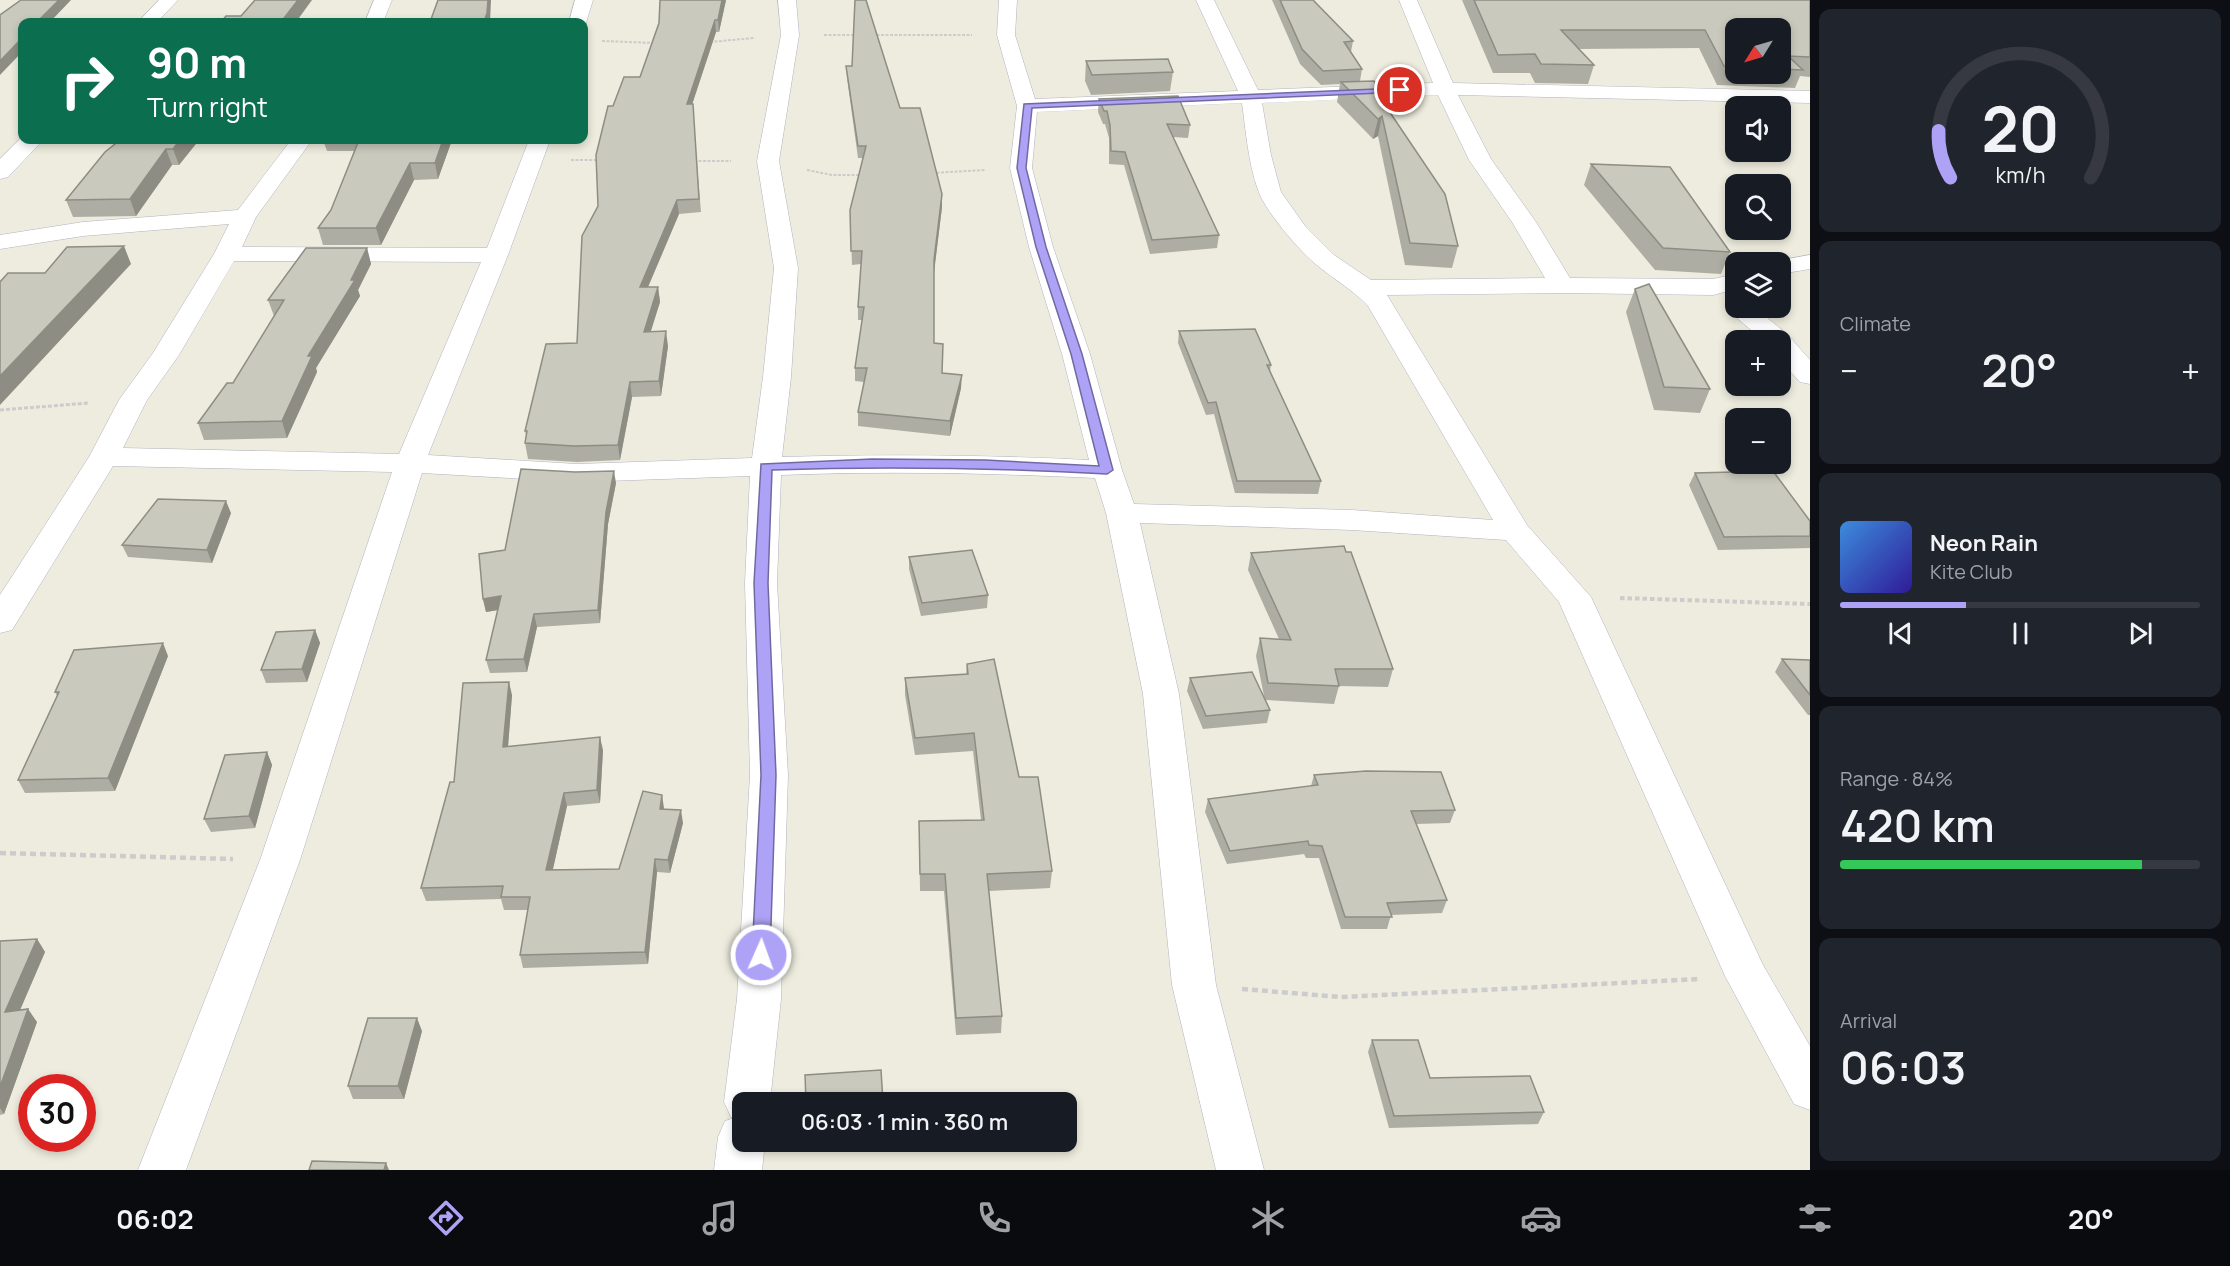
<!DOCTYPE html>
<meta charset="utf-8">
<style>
:root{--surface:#171b24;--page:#20242c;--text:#f1f3f6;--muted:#9ea1a6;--line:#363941;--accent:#aea2f7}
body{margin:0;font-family:Manrope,sans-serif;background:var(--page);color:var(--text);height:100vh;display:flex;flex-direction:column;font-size:22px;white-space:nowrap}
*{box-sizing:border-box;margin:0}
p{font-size:20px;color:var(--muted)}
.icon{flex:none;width:33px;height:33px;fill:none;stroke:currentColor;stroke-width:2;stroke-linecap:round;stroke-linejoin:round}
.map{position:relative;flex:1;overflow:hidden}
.side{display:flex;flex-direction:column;gap:9px;padding:9px;background:#0d0f14;width:420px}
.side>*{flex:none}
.guide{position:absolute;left:18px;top:18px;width:570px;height:126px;border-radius:12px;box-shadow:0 3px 9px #0003;background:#0b6e4f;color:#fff;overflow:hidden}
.needle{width:39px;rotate:233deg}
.controls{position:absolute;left:1725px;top:18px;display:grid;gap:12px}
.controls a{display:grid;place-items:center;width:66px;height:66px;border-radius:12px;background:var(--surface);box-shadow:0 3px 9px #0003;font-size:30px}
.speed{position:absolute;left:18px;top:1074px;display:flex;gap:12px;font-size:30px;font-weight:700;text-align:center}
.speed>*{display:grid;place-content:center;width:78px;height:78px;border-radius:50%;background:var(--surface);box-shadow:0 3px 9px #0003;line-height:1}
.speed .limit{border:9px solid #d22;background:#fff;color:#111}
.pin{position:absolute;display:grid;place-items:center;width:51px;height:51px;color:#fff;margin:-26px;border:3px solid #fff;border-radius:50%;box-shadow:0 2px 6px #0007}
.me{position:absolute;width:66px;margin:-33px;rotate:2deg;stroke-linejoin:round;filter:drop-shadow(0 0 4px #0008)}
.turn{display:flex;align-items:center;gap:21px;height:126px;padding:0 30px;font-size:27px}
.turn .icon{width:78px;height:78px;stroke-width:2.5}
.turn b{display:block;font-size:42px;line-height:51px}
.big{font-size:45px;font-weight:600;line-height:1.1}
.side .widget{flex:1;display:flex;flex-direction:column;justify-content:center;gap:9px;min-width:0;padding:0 21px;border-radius:12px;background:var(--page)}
.side .dial{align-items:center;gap:0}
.dial svg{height:156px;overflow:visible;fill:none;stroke:var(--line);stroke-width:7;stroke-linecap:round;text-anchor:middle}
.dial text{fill:var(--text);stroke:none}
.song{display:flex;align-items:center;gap:18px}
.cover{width:72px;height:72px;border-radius:9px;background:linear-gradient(135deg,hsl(210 70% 55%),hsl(250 70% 35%))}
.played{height:6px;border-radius:3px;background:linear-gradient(90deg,var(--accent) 35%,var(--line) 35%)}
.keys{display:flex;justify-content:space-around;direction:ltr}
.heat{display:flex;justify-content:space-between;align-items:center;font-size:33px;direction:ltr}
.charge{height:9px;border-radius:4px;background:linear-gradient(90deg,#34c759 84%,var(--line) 0)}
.trip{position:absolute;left:732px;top:1092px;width:345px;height:60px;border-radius:12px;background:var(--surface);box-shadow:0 3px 9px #0003;font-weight:600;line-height:60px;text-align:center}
.dock{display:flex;height:96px;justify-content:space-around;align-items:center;background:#090b0e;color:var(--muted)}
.dock .icon{width:42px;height:42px}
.dock .current{color:var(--accent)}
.dock b{font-size:27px;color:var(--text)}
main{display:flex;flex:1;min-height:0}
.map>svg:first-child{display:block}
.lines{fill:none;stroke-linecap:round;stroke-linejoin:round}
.street-casing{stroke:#b4b2bf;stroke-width:1}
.path-far3{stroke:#ccc;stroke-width:2;stroke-dasharray:3 1.5;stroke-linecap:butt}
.path-far2{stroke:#ccc;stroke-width:3;stroke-dasharray:4 2;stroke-linecap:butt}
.path-far1{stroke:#ccc;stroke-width:4;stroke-dasharray:4.5 3;stroke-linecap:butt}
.path{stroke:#ccc;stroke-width:4.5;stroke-dasharray:6 4;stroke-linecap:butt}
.street{fill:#fff;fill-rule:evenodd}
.wall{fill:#adada3;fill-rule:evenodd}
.shaded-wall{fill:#8d8d84}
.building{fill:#c9c9bd;stroke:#8d8d84;stroke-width:1.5}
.route{fill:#aea2f7;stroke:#7169a1;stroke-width:1.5}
</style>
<main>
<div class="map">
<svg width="1810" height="1170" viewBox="0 0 1810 1170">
<rect width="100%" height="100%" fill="#edecde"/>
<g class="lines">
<defs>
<path id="street" d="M159,0H178L157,22H138Z
M374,0H392L383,22H365Z
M575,0H593L585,26L584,22H569Z
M778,0H796L799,35L779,161L798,268L791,377L782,457C885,454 987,455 1089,460L1062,354L1029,247L1010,168L1017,106L997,35L999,0H1017L1015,35L1035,99L1238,91L1196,0H1214L1258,90L1433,83L1399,0H1417L1453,83L1810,91V103L1458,95L1491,159L1536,222L1570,278L1713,279L1736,274V289L1713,295L1562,293L1387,295L1527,525L1591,597L1763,965L1810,1046V1110L1794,1104L1725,976L1559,602L1506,540L1352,530L1140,523L1179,694L1216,985L1264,1170H1216L1172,985L1143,694L1106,513L1095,478C990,473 886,471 781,475L777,583L788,775L781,999L770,1102H742V1142H765L762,1170H714L718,1137L725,1121L734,1118L731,1117L724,1102L737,999L750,775L745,583L750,476L577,482L422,473L300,860L186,1170H138L260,860L392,472L113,466L12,630L0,633V595L89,457L119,400L153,353L214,254L229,224L83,236L0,249V235L83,222L238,210L291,140H312L256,217L242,247L487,248L529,140H550L508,255L428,455L577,464L752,458L763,377L774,268L757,161L781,35ZM1438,95L1469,160L1512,222L1545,278L1371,280L1334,255L1305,226L1281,192L1271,155L1262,103ZM1242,103C1246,132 1248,162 1258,190C1265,211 1300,252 1318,266C1335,280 1353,290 1368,306L1493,520L1352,510L1134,504L1122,470L1090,354L1053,247L1032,168L1037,112ZM234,261L481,262L399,454L123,448L147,400L179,355Z
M22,137V140H43L8,177L0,179V159Z
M1810,255V269L1780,274V262H1771Z
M1736,301V308H1755L1787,334L1810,360V384L1800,382L1780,360V340H1763L1731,313L1727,308L1731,303Z"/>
</defs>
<use href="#street" class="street-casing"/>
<path class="path-far3" d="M824,35H858
M872,35H972
M602,41L655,43
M710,42L754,38
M571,160H599
M694,161H731
M807,170L832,175H862
M932,173L985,170"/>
<path class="path-far2" d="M0,410L89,403"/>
<path class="path-far1" d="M1620,598L1810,604"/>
<path class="path" d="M0,853L233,859
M1242,989L1341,997L1699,979"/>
<use href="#street" class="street"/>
</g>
<path class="wall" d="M726,0L719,32H716L692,104L701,212L679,214L648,287H658L660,302L650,332L668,346L661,396L632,397L620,460L577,462L528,459L525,443L526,435L525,431L577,343L613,106L640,77Z
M1272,0H1313L1353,41L1351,52L1362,69L1360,81L1392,108L1391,114L1458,246L1452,268L1405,265L1378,136L1373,139L1337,102L1340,84L1321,85L1300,64Z
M1462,0H1810V77L1800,76L1795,88L1717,85L1699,48L1578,49L1594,65L1588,84L1535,83L1530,73H1493ZM1736,28H1780V74H1736Z
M1086,61L1173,72L1170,91L1091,95L1085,81Z
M846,66L900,108L942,194V207L934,271V343L943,373L961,388L950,436L858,426V412L864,382L855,381V368L862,320H858V307L861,264L852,265L850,210L863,158H858L847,78Z
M1099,99L1190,125L1188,138L1173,137L1219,235L1217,248L1150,254L1124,165L1109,164V138L1105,124H1103L1098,112Z
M120,140H199L179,165H172L136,216L73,217L66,200Z
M323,140H452L438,179L414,180L381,245H323L318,228L331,210L355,151H327Z
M1591,164L1730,252L1721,274L1655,270L1584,185Z
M367,248L371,264L358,290L360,296L316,368L317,372L287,438L204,440L198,423L233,383L274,316L268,300Z
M1635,289L1710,389L1700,413L1654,410L1626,312Z
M1179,331L1271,365L1270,371L1321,481L1318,494L1235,493L1214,414L1206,415L1178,343Z
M1695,473L1810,521V548L1718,550L1689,485Z
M616,483L608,524L600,623L537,627L527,672L490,673L486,660L498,610L486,612L483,599Z
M231,513L212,563L128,557L122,545Z
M1346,552L1393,669L1388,687L1339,686L1334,704L1266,700L1270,710L1267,723L1203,729L1187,691L1190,678L1264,696L1256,656L1260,638L1279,639L1248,570L1251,553Z
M909,557L988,595L987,608L921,616L909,569Z
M315,630L320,643L307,682L266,683L261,670Z
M168,656L115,791L25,793L18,780L57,696L55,692Z
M1782,659L1810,660V715H1808L1775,672Z
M967,664L1019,777L1052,871L1050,888L989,891L1002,1016L1001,1033L956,1035L944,891H920L919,821L981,820L973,751L915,755L905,695V678L966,674Z
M512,695L508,746L603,750L600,803L567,806L553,869H619L664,809L683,823L670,873L657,872L648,964L523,968L520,955L528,910H504L501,899L426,901L421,888L454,782Z
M267,752L272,765L255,828L211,832L204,819Z
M1314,775L1455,810L1450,823L1416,824L1447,900L1442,913L1391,915L1387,929H1341L1319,858H1306L1304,854L1227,864L1205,812L1208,799L1311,786Z
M37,939L45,952L20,1010L37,1022L4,1114L0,1115V941Z
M422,1031L404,1099H353L348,1086Z
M1372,1040L1430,1078L1544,1112L1538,1124L1389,1128L1368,1052Z"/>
<path class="shaded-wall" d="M59,0H71L50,22H37Z
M298,0H312L296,22H281Z
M488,0H491L490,22H484Z
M722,0H726L719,32L718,20Z
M715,20L716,32L688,117L687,104Z
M22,38V52L0,75V61Z
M1382,116L1378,136L1373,139L1378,119Z
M180,140H199L179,165L173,149Z
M443,140H452L438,179L435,163Z
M166,149L172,165L136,216L130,199Z
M410,163L414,180L381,245L376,228Z
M942,194V207L934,273V260Z
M677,200L679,214L642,301L640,287Z
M124,246L131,264L0,405V376Z
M367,248L371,264L358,290L360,296L316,368L317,372L287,438L282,421L308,356Z
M658,287L660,302L646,347L644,332Z
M666,331L668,346L661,396L659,381Z
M962,375L961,388L950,436V421Z
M630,382L632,397L620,460L618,445Z
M614,471L616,483L608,524L600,623L598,610L606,512Z
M226,501L231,513L212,563L207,550Z
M501,596L504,609L486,612L483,599Z
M534,614L537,627L527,672L524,659Z
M315,630L320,643L307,682L302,669Z
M163,643L168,656L115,791L108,778Z
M509,682L512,695L507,760L503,747Z
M600,737L603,750L600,803L597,790Z
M267,752L272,765L255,828L249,816Z
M564,793L567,806L550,882L546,870Z
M662,795L664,808L662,822L660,809Z
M681,810L683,823L670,873L668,860Z
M655,859L657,872L648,964L645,952Z
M37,939L45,952L14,1024L5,1012Z
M28,1009L37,1022L4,1114L0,1108V1087Z
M417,1018L422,1031L404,1099L398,1086Z
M386,1163L389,1170H384Z"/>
<path class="building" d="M21,0H59L37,22H22V38L0,61V15Z
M255,0H298L281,22H221L226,16H241Z
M438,0H488L487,13L484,22H430Z
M660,0H722L718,20H715L687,104H693L699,199L677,200L640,287H658L644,332L666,331L659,381L630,382L618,445L574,446L525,443L527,431H525L546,344L577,343L582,236L598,206L596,155L608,106H613L624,77H640L659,23Z
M855,0H866L900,108H920L942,194L934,260V343L943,344L942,373L962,375L950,421L858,412L867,368H855L864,307H858L862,251H851L850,210L866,146H858L846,66H852Z
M1280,0H1313L1353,41L1344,42L1362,69L1323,71L1302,49Z
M1474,0H1810V57L1788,56L1803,70L1780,69V28H1736V67L1724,66L1705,30H1561L1594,65L1541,64L1535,54L1498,55Z
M1168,59L1173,72L1092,75L1086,61Z
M1374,81L1392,108L1389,111L1445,194L1458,246L1410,243L1382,116L1378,119L1341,82Z
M1178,96L1190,125L1167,124L1219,235L1152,240L1125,152L1111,151L1110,125L1107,111H1104L1099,99Z
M120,140H180L173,149H166L130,199L66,200L105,152Z
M359,140H443L435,163H410L376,228H318L331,210Z
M1591,164L1670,167L1730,252L1663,248Z
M124,246L0,376V282L8,273H45L67,247Z
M306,248H367L351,280H355L308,356H312L282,421L198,423L227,383H233L284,300H268Z
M1649,284L1710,389L1664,387L1635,289Z
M1255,329L1271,365H1267L1321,481H1237L1216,402L1208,403L1179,331Z
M521,469L575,472L614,471L606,512L598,610L534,614L524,659L486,660L501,596L483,599L479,554L505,550Z
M1773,471L1810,521V536L1724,537L1695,473Z
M158,499L226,501L207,550L122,545Z
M1344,546L1346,552H1351L1393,669H1335L1339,686L1268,683L1260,638L1291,640L1251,553Z
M972,550L988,595L922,603L909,557Z
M315,630L302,669L261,670L276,632Z
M163,643L108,778L18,780L59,692H55L74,650Z
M994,659L1019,777H1038L1052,871L987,874L1002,1016L956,1018L945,874H920L919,821L984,820L974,733L915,738L905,678L968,674L967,664Z
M1782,659L1810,660V695Z
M1252,672L1270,710L1206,716L1190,678Z
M509,682L503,747L600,737L597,790L564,793L546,870L619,869L643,791L662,795L660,809L681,810L668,860L655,859L645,952L520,955L530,897H501L503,886L421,888L450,782H454L463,683Z
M267,752L249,816L204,819L225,755Z
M1366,771L1441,772L1455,810L1411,811L1447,900L1387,903L1392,917H1345L1322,846L1309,845L1308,841L1230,851L1208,799L1318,785L1314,775Z
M37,939L5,1012L28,1009L0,1087V941Z
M368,1018H417L398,1086H348Z
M1372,1040H1418L1430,1078L1530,1076L1544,1112L1394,1116Z
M881,1070L883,1102H806L805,1075Z
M312,1161L386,1163L384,1170H309Z"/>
<path class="route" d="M1400,88L1404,90L1403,92L1032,108L1026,168L1046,247L1082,354L1113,470L1107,474C995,468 884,466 772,470L768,583L776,775L770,955L767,960L761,962L755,960L752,955L761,775L754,583L761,464L872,459L985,460L1099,466L1071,354L1036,247L1017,168L1024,104Z"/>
</svg>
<div class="controls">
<a><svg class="needle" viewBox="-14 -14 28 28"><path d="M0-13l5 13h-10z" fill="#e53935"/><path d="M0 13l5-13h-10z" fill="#9ea1a6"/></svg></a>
<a><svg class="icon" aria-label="sound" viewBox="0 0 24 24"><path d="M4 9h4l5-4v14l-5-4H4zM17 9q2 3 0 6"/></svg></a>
<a><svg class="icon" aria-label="search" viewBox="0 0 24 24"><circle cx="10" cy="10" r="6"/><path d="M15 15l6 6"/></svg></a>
<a><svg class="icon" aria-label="layers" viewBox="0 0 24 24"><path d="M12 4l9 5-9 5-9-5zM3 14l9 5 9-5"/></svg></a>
<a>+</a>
<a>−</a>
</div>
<div class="speed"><div class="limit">30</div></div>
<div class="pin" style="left:1400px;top:90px;background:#d93025"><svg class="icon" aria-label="arrive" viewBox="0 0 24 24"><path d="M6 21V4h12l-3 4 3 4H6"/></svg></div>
<svg class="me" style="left:761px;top:955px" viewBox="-20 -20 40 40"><circle r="17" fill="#aea2f7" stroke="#fff" stroke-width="3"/><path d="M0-11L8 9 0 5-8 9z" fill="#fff"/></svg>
<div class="trip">06:03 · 1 min · 360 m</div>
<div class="guide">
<div class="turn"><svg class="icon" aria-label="right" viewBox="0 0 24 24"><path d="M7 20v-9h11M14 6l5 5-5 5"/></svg><div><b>90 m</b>Turn right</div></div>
</div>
</div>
<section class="side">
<div class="widget dial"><svg viewBox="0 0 100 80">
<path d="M14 69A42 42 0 1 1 86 69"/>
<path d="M14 69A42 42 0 0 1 8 45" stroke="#aea2f7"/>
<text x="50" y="56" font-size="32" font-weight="700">20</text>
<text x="50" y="72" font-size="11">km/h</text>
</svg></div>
<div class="widget"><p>Climate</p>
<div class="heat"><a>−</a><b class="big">20°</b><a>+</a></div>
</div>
<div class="widget">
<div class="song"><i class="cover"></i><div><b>Neon Rain</b><p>Kite Club</p></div></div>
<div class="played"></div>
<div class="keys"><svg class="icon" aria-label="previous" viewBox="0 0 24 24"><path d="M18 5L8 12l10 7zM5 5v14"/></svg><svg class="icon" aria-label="pause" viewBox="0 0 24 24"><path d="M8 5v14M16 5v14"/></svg><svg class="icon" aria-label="next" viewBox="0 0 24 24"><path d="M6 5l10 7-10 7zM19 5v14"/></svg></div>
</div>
<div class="widget"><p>Range · 84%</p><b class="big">420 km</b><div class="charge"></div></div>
<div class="widget"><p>Arrival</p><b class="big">06:03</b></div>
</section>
</main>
<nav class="dock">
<b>06:02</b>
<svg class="icon current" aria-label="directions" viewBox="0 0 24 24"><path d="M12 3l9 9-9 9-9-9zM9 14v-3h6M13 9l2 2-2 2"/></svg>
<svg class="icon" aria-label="music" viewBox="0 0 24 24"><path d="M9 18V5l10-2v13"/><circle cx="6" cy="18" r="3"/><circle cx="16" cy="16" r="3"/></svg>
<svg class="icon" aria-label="phone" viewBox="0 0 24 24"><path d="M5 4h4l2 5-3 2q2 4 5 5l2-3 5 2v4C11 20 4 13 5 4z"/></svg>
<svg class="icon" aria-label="climate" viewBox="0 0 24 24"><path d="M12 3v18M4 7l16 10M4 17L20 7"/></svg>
<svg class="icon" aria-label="car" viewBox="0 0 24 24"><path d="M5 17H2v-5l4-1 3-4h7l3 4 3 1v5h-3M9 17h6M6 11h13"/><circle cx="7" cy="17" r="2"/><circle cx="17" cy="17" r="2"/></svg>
<svg class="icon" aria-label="filters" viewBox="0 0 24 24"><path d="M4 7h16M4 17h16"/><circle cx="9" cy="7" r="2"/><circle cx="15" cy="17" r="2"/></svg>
<b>20°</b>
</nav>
